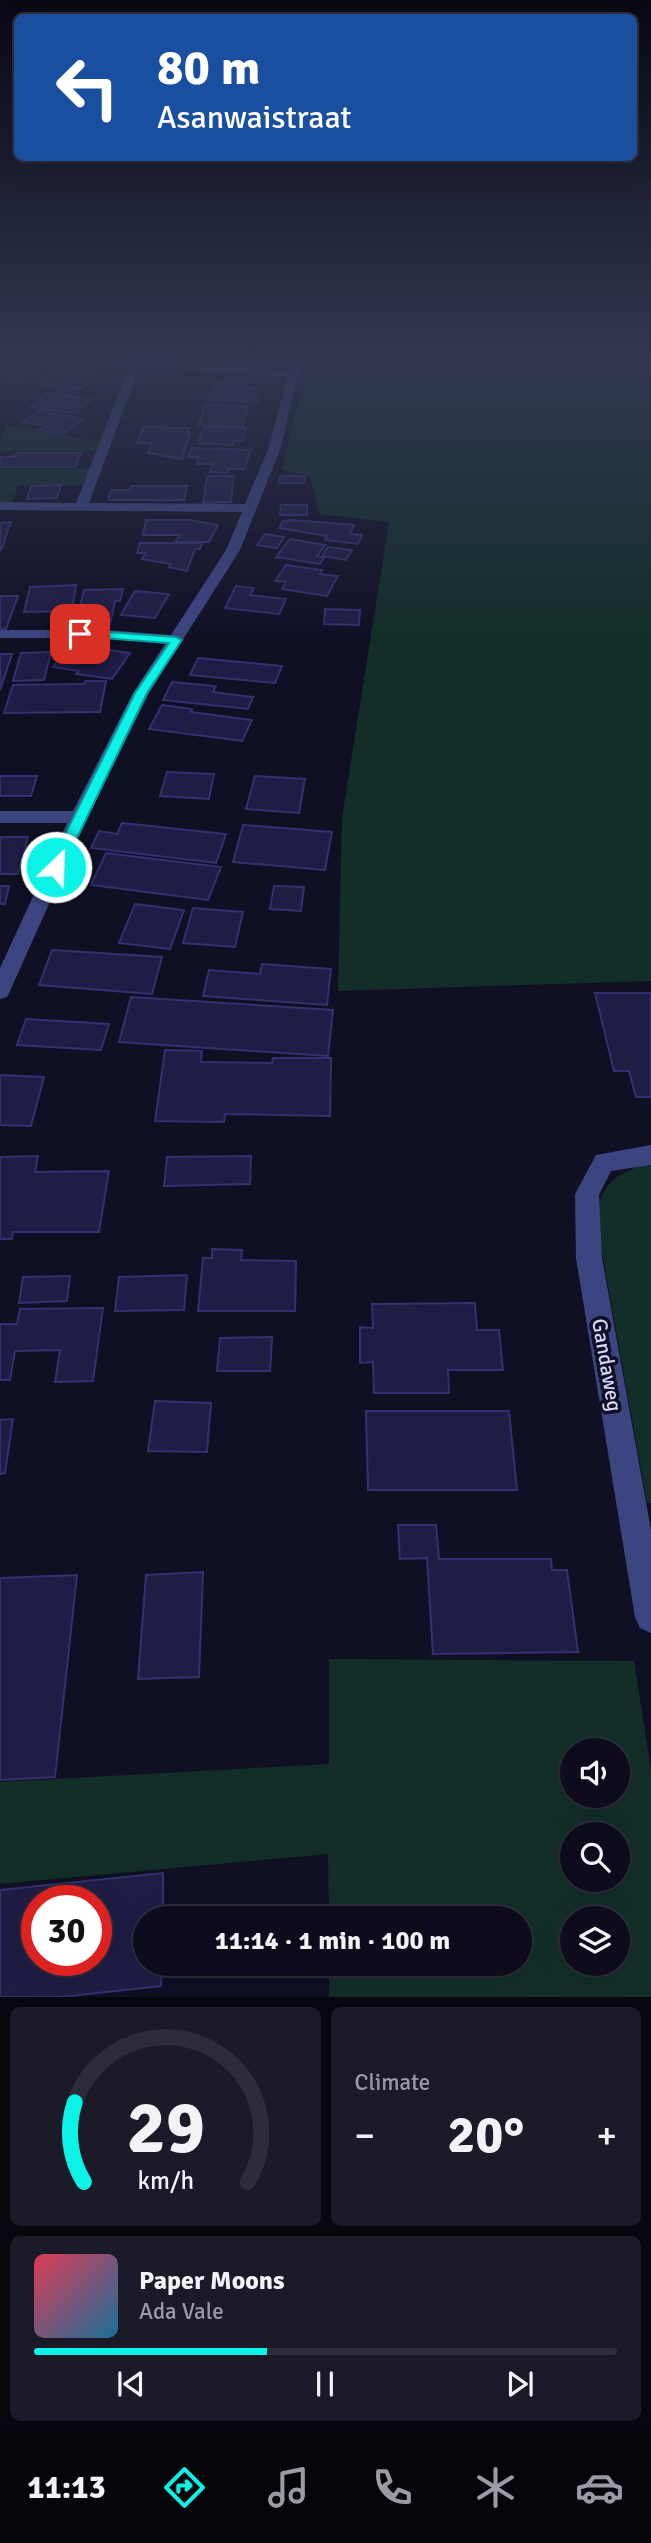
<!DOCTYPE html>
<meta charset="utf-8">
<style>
:root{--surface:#0c0c1c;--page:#1a1a29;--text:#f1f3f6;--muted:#9a9ba3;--line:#2c2c3b;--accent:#0cf2e6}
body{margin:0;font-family:Signika,sans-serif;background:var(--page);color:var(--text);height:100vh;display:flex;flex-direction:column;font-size:26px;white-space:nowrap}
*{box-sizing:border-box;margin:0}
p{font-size:23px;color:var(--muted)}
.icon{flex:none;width:38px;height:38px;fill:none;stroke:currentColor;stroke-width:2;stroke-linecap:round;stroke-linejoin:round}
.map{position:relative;height:1997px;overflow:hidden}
.drawer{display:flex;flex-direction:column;gap:10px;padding:10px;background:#07070f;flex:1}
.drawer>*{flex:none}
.banner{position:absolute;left:14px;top:14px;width:623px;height:147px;border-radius:10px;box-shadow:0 7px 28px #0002,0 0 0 2px var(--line);background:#1a4fa0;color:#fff;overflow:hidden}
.fabs{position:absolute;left:560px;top:1738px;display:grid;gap:14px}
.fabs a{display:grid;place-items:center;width:70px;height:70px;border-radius:50%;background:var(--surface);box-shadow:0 7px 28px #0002,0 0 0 2px var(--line);font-size:35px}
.speed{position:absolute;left:21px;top:1885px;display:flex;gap:14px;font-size:35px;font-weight:700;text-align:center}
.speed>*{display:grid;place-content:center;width:91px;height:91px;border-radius:50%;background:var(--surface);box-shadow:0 7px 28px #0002,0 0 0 2px var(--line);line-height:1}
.speed .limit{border:10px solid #d22;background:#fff;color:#111}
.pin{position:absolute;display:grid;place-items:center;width:60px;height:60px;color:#fff;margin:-30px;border-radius:14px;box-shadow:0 4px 10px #0006}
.me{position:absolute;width:77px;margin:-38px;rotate:24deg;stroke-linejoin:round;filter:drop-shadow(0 0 5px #0008)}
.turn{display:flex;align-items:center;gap:24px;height:147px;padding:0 28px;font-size:32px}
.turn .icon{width:91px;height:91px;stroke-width:2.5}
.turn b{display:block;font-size:49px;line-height:60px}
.big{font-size:52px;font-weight:700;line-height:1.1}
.drawer .widget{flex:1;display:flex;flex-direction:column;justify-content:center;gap:10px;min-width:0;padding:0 24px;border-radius:10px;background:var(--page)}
.drawer .dial{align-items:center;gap:0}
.dial svg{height:182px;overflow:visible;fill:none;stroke:var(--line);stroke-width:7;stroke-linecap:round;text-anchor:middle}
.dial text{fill:var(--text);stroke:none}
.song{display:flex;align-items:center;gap:21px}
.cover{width:84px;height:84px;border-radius:10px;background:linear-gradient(135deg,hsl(350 70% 55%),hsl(200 70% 35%))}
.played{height:7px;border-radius:4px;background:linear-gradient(90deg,var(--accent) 40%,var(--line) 40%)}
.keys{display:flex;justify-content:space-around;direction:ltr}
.heat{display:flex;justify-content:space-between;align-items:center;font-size:38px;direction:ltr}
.drawer .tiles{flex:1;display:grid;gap:10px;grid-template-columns:1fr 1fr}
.widget:last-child{grid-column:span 2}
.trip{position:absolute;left:133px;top:1906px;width:399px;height:70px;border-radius:35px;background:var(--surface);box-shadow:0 7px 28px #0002,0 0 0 2px var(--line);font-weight:700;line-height:70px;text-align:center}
.tab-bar{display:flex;height:112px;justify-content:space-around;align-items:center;background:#05050b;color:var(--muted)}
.tab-bar .icon{width:49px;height:49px}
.tab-bar .selected{color:var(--accent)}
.tab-bar b{font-size:32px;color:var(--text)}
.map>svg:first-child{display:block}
.green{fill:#132e29;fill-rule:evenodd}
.building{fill:#1f1d45;stroke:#33306f;stroke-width:2;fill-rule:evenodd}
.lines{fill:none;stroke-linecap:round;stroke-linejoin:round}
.minor{fill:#3d4581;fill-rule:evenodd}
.route{fill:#0cf2e6;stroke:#089d96;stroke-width:2}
.labels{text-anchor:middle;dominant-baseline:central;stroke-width:7;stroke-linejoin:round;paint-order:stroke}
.near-street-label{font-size:21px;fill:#d6d7fd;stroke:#101025}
</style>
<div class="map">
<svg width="651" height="1997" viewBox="0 0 651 1997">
<rect width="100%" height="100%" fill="#101025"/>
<path class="green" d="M309,359H587L592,372L651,371V981L338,991L342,818L389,522L319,514L310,476L282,470Z
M7,425L100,442L96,451H0V441Z
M0,469H91L85,485H19L10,506H0Z
M651,1163V1503H647L595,1213C607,1178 617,1173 651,1163Z
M329,1659L634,1661L651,1770V1997H329V1964H520V1918H329L328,1854L0,1884V1782L329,1764ZM618,1750V1796H572V1750ZM618,1834V1880H572V1834ZM618,1918V1964H572V1918Z"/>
<path class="building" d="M0,364L14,365L12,366L39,371L24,383L0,381Z
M49,370L89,372L87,374L97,375L83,388L64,390L41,385L48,379L41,378Z
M227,378H247L243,388H255L252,396H260L258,402L208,400L215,383H225Z
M48,393L92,399L75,413L31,407Z
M205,405L248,406L243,426L199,425Z
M39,411L83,419L63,434L39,430L45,426L23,422Z
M143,427L189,428L187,433H190L182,459L148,453L152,443H137Z
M204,427L246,428L242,441H234L233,445L198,443Z
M192,448L251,450L244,469H229L227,473L210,472L213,464H197L199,457H188Z
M17,453H81L75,467H0V457H15Z
M207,476H234L231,502L203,503Z
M280,476H305L304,483H279Z
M61,485L57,498L27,499L31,486Z
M132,486H187L184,500H108L111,490H130Z
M281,505H307V515H280Z
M146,520H189L218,525L209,542H175L180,535H143Z
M292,520L354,525L350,534L362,535L358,544L325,540L327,536L279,528L283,521Z
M11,522L1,550H0V523Z
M265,534L284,537L277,548L257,545Z
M290,539L325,545L317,556L324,558L320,564L276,557Z
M140,543H202L200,549H195L187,571L169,567L171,564L142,559L146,553H137Z
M328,547L352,550L346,560L322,556Z
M286,565L322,570L320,574L338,576L327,596L282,589L286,582L275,581Z
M76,585L72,611L24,612L30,587Z
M236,586L254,588L250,595L286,599L279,614L225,608Z
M123,589L120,601H115L110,625L75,626L84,590Z
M135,591L169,594L155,618L121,615Z
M0,596H18L6,629H0Z
M325,609L360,610L359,625L324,624Z
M68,647L88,650L90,647L130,653L112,679L76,674L79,671L53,667Z
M51,652L44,680L13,681L21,653Z
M0,654H12L0,690Z
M198,658L282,666L275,683L190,675Z
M85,681H106L100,712L4,713L13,685L84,684Z
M172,682L216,686L213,692L253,697L248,709L163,700Z
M162,705L192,709L191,712L252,720L242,741L149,729Z
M167,772L214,774L209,799L160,796Z
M0,776H37L31,796H0Z
M255,776L305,779L299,813L246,809Z
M122,823L226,834L216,863L91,848L99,831L117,834Z
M243,825L332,832L325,870L233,862Z
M0,837H28L18,874H0Z
M106,853L221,867L208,900L91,885Z
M0,886H9L5,904H0Z
M274,886L304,887L301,911L270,909Z
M135,904L184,910L170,949L119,943Z
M193,908L243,912L235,947L183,943Z
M52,950L162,957L152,994L39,985Z
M262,964L331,969L327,1005L203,996L209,970L260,974Z
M595,993H651V1097H636L629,1071H614Z
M131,997L333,1010L328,1056L119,1042Z
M26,1019L109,1024L101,1050L17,1045Z
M165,1050L202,1051L201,1062L272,1063L273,1058H331L330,1116L225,1114L224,1122L155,1121Z
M0,1075L44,1077L31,1126L0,1125Z
M38,1156L35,1172L109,1171L99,1232H13L12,1239H0V1157Z
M251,1156L250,1184L164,1186L167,1157Z
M212,1249L242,1250L241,1260L296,1261L295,1311H198L203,1258H212Z
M187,1275L184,1310L115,1311L119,1277Z
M70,1276L67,1301L19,1303L23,1277Z
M475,1303L477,1330H499L503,1370H448L449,1393H374L373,1362L360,1363V1327L373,1328L372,1304Z
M103,1308L93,1381L55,1382L60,1350L15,1351L10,1380H0V1324H17L20,1309Z
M272,1337L270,1371H217L220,1338Z
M155,1401L211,1403L207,1452L148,1451Z
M366,1411H509L517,1490H368Z
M13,1419L5,1473L0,1474V1420Z
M398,1525H436L439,1559H551L552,1570H567L578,1652L433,1654L427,1558L400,1559Z
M203,1572L199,1677L138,1679L146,1575Z
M77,1575L55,1777L0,1780V1578Z
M163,1873V1918H145V1964H162L161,1986L61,1997H0V1890ZM37,1900H96V1960H37Z"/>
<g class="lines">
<path class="minor" d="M85,359H137L288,371L291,359H301L281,447L240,550L149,693L88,817L10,991L7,997L0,999V968L67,823H0V811H73L133,693L165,644L107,638H0V630H107L171,635L226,550L242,512L0,510V502L76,503L130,365ZM140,366L287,377L269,447L245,504L89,503Z
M651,1145V1165L611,1171L599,1195L602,1258L651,1530V1633L640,1628L635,1617L576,1258L575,1194L596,1155Z"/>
</g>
<linearGradient id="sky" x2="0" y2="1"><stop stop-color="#090914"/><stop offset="0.56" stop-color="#313751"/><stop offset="1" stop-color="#313751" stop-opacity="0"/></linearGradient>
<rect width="651" height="639" fill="url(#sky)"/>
<path class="route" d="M80,630L176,637L182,640L147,693L63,867L56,872L49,867L135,693L169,643L76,636L75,634Z"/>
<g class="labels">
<g class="near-street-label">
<text transform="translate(607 1365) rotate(80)">Gandaweg</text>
</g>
</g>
</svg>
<div class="fabs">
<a><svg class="icon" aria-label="sound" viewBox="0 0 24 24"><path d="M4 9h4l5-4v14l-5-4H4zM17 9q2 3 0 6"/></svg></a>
<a><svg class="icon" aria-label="search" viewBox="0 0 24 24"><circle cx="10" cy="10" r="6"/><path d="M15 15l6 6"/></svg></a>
<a><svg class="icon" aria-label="layers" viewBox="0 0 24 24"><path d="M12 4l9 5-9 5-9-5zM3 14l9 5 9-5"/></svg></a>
</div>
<div class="speed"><div class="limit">30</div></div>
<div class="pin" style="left:80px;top:634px;background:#d93025"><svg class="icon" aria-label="arrive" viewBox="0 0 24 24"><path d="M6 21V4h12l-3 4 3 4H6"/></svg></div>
<svg class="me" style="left:56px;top:867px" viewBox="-20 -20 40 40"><circle r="17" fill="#0cf2e6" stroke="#fff" stroke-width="3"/><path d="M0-11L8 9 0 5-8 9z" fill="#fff"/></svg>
<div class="trip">11:14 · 1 min · 100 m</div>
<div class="banner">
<div class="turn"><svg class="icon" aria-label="left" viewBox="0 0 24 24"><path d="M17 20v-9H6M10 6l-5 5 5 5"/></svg><div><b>80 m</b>Asanwaistraat</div></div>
</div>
</div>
<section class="drawer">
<div class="tiles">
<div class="widget dial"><svg viewBox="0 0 100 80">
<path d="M14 69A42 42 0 1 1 86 69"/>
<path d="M14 69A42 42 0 0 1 10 34" stroke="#0cf2e6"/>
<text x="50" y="56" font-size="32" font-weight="700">29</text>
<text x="50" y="72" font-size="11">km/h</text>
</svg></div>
<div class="widget"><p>Climate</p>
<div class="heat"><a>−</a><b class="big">20°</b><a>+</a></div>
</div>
<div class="widget">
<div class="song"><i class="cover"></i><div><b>Paper Moons</b><p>Ada Vale</p></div></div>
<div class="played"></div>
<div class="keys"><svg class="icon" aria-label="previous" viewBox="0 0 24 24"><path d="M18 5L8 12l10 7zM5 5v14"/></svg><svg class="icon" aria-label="pause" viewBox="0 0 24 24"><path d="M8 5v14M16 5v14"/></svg><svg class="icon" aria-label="next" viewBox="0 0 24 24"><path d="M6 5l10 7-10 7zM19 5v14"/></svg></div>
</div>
</div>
</section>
<nav class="tab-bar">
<b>11:13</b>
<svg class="icon selected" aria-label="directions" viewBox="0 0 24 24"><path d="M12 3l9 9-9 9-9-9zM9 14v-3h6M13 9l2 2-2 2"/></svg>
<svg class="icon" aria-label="music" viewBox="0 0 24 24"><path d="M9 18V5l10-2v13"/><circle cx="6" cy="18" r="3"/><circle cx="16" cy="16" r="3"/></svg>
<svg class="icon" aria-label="phone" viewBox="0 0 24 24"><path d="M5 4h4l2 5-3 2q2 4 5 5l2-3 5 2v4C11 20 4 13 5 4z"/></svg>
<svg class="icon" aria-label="climate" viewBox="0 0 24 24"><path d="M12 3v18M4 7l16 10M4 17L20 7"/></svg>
<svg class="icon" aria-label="car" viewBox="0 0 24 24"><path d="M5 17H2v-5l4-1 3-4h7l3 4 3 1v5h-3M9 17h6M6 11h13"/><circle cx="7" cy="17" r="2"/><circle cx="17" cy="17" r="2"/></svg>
</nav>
